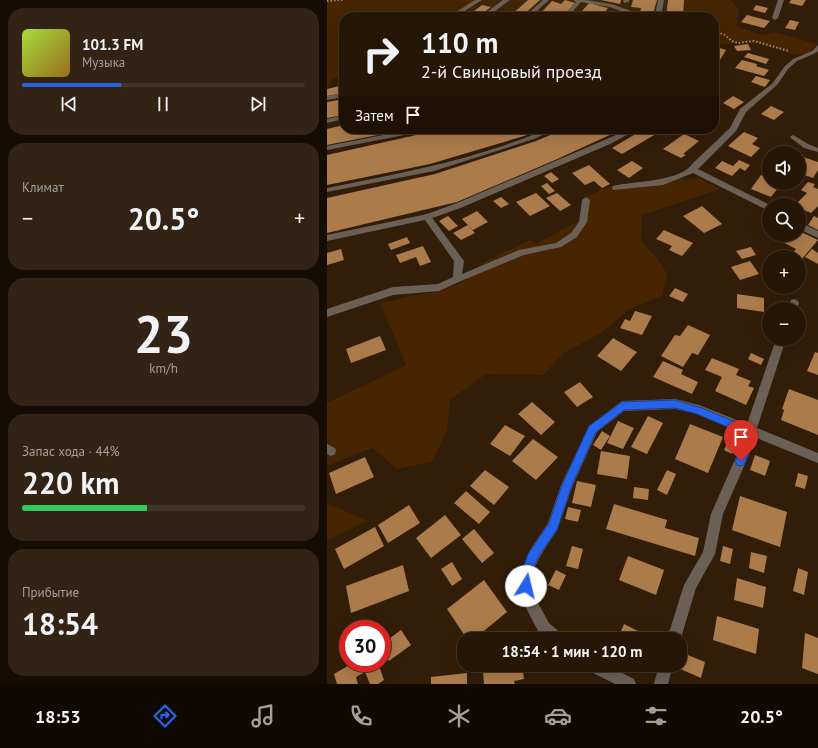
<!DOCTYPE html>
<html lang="ru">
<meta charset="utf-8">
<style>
:root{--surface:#261606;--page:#322314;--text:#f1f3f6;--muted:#a49f9b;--line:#423528;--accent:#2563eb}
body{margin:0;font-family:"PT Sans",sans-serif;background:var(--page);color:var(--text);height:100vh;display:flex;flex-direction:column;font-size:15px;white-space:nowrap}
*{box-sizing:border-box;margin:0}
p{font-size:13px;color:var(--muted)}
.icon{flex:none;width:22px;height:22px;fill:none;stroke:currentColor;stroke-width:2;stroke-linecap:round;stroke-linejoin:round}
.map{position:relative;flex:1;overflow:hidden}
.drawer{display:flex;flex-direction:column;gap:8px;padding:8px;background:#150c03;width:327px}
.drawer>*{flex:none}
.guide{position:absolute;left:12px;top:12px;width:380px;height:122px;border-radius:16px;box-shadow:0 4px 16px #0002,0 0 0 1px var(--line);background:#261606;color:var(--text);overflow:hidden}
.tools{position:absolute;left:435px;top:146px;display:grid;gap:8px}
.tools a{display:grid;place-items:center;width:44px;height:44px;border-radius:50%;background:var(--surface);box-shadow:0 4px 16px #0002,0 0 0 1px var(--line);font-size:20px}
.speed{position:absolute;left:12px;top:620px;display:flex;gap:8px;font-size:20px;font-weight:700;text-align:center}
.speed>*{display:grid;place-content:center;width:52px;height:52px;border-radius:50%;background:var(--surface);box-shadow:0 4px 16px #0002,0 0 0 1px var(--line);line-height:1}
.speed .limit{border:6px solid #d22;background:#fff;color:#111}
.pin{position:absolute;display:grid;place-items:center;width:34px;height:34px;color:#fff;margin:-41px -17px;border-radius:50% 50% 50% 0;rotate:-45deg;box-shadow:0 0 4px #0007}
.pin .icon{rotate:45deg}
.me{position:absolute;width:44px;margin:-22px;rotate:9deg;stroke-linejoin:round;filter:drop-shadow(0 0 3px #0008)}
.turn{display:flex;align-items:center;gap:14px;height:84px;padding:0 16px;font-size:18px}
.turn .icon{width:52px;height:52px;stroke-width:2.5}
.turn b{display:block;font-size:28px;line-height:34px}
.then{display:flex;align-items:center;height:38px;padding:0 16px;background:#0003;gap:8px;font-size:15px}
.big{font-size:30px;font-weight:700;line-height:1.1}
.drawer .card{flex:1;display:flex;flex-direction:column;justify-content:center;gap:6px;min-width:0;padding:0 14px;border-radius:16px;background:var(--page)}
.drawer .dial{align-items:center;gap:0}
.dial b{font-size:52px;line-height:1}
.song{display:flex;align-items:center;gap:12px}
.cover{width:48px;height:48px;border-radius:6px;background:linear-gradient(135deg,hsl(80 70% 55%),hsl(40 70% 35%))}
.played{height:4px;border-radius:2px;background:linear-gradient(90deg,var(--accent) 35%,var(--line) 35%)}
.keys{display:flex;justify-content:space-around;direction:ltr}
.heat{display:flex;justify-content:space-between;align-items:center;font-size:22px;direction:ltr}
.charge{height:6px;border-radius:3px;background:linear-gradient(90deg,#34c759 44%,var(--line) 0)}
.trip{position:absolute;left:130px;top:632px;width:230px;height:40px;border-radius:16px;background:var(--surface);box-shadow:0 4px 16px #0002,0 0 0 1px var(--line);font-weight:700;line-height:40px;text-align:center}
.tab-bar{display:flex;height:64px;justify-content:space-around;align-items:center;background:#0f0902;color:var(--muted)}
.tab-bar .icon{width:28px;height:28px}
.tab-bar .selected{color:var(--accent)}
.tab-bar b{font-size:18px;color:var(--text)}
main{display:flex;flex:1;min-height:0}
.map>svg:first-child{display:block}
.built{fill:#3f2609}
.green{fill:#462500}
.building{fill:#ac7b4c}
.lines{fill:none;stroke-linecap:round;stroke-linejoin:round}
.path{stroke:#9b8a79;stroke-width:2;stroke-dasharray:1.5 2;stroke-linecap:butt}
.service{fill:#6b6056;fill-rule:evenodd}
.minor{fill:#6b6056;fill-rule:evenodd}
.route{fill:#2563eb;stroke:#184099}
</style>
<main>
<section class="drawer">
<div class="card">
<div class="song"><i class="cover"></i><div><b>101.3 FM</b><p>Музыка</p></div></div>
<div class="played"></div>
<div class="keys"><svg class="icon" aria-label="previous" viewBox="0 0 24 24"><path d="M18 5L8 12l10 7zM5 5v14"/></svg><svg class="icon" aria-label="pause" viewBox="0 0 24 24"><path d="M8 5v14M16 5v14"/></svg><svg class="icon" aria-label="next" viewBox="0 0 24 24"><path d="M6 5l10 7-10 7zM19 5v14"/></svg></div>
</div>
<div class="card"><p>Климат</p>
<div class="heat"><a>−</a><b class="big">20.5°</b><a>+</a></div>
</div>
<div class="card dial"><b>23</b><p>km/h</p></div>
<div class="card"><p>Запас хода · 44%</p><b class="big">220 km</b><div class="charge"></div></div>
<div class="card"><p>Прибытие</p><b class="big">18:54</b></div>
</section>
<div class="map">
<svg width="491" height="684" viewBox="0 0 491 684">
<rect width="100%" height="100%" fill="#321d08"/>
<path class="built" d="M156,0H357L356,17H133Z"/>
<path class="green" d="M0,0H156L133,17H17V75L4,79V86H0Z
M357,0H404L412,10L410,26L434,35L449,32L490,44C487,47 485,50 481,53C469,60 441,44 427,43C415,42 399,43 387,46V17H356Z
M347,176L358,180L372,178L393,189L315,215L314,240L335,265L340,274L335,296L303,309L274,333L237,353L216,375L159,374L123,400L120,431L105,462L70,469L45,448L0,466V403L79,365L53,303L89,295L114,291L136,282L155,263L203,240L209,244L253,220L257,198C267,193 278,187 289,185C308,182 328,182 347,176Z
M0,503L41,521L0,540Z"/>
<path class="building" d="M201,0H213L194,17H182Z
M238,0L248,3L235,17H210L225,1L234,4Z
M274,0H294L293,4Z
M306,0H330L326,14L313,12L314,8L304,7Z
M341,0H357L356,17H339Z
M464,0H479L475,6L462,3Z
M262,3L281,8L274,17H250Z
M155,5L164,7L151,17L142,15Z
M429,5L441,8L438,13L426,10Z
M420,15L443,21L437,28L414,22Z
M463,20L472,22L468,30L458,28Z
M421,44L424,50L410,51L407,46Z
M387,46L399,50L387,70Z
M421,53L442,59L439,64L417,57Z
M415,60L430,64L429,66L442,70L437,76L408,68Z
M429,76L443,80L438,87L424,82Z
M17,85V93L0,96V89Z
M406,96L417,102L407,109L396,103Z
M17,99V115L0,118V102Z
M444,106L457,112L447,120L434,114Z
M17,125V129L76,130L0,145V129Z
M116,129H216L197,136L103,164L0,185V155Z
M238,129H296L228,160L130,202L0,233V198L108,174L209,141Z
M317,129H334L329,134L295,154L285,148Z
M366,129H383L376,134Z
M417,132L431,138L425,144L433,148L424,157L401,146Z
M357,134L372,141L356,154L359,155L354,158L336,149Z
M476,157L491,162V170L486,178L472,173V163Z
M412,160L423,165L418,171L413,168L405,176L388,168L395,161L406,166Z
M305,161L316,168L302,178L290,170Z
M262,165L283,184L275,188L267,181L258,185L245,173Z
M224,172L232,179L225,183L217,176Z
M434,175L442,179V183H455L444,197L424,189Z
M481,182L488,184L486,187L491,189V206L484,213L472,208V205H468L480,193L474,190Z
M220,183L228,191L222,194L214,186Z
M209,193L223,206L203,216L189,202Z
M230,193L244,205L233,211L219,198Z
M174,197L182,204L174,208L166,201Z
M375,206L395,224L377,233L356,216Z
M150,211L161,222L146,230L135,219Z
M121,216L131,226L122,231L112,221Z
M487,216L491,218V230L481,225Z
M141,225L148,233L134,240L126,233Z
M337,230L366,243L355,256L342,250L345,246L329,239Z
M472,231L491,240L475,259L465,254L469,249L446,237L448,235H472Z
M80,237L83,243L64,250L61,244Z
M96,246L104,262L93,266L89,257L73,263L69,255Z
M424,247L429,255L415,259L409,251Z
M14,249L17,260L0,265V253Z
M485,249L491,253V264L478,257Z
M423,261L432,274L413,280L404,267Z
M348,288L361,294L356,302L342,296Z
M410,294L437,298V312L410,308Z
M308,311L325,316L315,335L293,328L298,319L303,321Z
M361,325L383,335L371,355L365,353L356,367L334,356L348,335L353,336Z
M53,336L59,350L24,363L19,349Z
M286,338L310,352L294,371L270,356Z
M488,352L491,353V375L480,371Z
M424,353L437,359L434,365L421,359Z
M385,358L412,369L409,375L424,381L421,386L427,388L419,405L388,391L395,377L378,370Z
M336,361L356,370L354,374L371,382L365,394L326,377Z
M253,382L266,397L250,407L237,392Z
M462,389L491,400V435L454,420L457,410L455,409Z
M205,402L228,422L214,435L191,414Z
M321,416L336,423L320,454L304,447Z
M291,421L307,428L296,449L280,443Z
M363,424L396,437L381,473L348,459Z
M178,425L198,436L183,456L163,444Z
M275,431L283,436L274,450L266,445Z
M403,436L411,439L405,454L397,450Z
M206,439L231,457L209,480L185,461Z
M274,451L303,456L300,479L270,474Z
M428,455L443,461L438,476L423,470Z
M38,457L47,477L9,494L2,473Z
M158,470L182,487L167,505L143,486Z
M340,470L349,474L340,495L330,490Z
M471,473L481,476L478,489L468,486Z
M250,481L269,485L264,507L245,503Z
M307,487L322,489L321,500L306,498Z
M139,491L163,512L152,524L127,503Z
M413,496L460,512L453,547L405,530Z
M287,504L340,520L338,528L372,538L368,556L279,529Z
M82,505L93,523L61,543L51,525Z
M241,507L254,510L251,522L238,519Z
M118,515L134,535L104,558L89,538Z
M48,527L57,546L17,569L8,549Z
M147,529L167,553L155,563L135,539Z
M245,546L256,549L251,569L239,566Z
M396,546L406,549L403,564L393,561Z
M424,552L440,556L437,573L422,568Z
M301,556L337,570L329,595L292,580Z
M125,562L135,579L125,586L114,569Z
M76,565L82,591L24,613L19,586Z
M471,568L481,572L477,595L466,591Z
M229,570L239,575L232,590L221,585Z
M410,578L439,587L436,608L407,600Z
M157,580L180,612L147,639H140L120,609Z
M390,616L432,629L429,654L386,640Z
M297,624L325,638V639H291Z
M74,630L84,645L62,661L55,648V644Z
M478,633L491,638V674L475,668Z
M356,653L378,662L374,678L351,668Z
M26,663H51L57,680L51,684H43L38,672L29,677L31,684H10L7,674Z
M191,665H195L197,679L187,681L188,684H157L156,671Z
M140,673V684H104V677Z"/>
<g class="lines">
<path class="path" d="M0,1L16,0
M387,31L398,35L405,41L411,43L427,41L462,51"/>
<path class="service" d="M148,0H155L128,17H121Z
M176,0H183L160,17H153Z
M216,0H222L203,17H197Z
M246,0H259L284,4L313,14L328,16L331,0H337L334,17H310L283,7L254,2L241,17H235L249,2Z
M296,0H302V2L297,3Z
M17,93V97L0,100V96Z
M17,115V119L0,123V119Z
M87,129H101L98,131L0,150V146Z
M220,129H229L207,139L107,171L0,192V188C74,173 151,159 220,129Z
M303,129H311L283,144L136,207L100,220L96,217L97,215L130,203Z
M466,135L481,144L491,148V152L477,148L464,138L463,137Z
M259,197L263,200L260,222L250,237L234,247L197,255L134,281H128L127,279L128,277L192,250L229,243L244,233L252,222L255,200Z
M0,444L8,448L9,451L8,454L4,456L0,454Z"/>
<path class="minor" d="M451,0H457L451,18L448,20L445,18Z
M491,45V51L489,53L470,61L461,69L450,85L419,112L409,131L371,169L443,205L442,211L366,173L336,185L286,190L285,188L286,186C306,181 354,182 366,163L403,128L413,109L446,83L457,67L466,59L485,51Z
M100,214L103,215L137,261L134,281L112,291L66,295L0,317V309L66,287L111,284L126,277L127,261L98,220L0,241V235Z
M472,222L491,231V238L472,229Z
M467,299L470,300L472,303L470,309H460L464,300Z
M449,339H459L430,428L491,453V463L427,437L425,448L396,514L388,554L369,588L353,641V639H340L357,585L376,552L384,514L413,448L417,433L371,414L348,409L297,411L270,432L246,485L230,530L212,558L204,577L206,594L222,623L235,634L237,639H220L212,633L195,600L192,577L203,550L221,523L234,485L262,426L295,401L348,399L372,405L420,424Z
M258,665H279L307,679L309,684H288L260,670Z
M332,665H346L341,684H327Z"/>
</g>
<path class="route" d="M348,400L375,408L428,430L430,433L417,465L414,466L410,465L408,461L419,435L370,414L348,408L297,410L269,432L245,485L230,530L211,557L204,577L205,586L203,590L199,592L195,590L193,577L201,554L222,523L235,485L262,426L295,402Z"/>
</svg>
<div class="tools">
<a><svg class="icon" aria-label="sound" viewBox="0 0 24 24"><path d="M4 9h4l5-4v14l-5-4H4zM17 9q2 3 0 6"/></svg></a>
<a><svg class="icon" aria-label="search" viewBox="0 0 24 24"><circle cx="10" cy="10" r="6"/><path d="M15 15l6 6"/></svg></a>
<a>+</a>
<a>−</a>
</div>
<div class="speed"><div class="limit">30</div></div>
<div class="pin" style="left:414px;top:461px;background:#d93025"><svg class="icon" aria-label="arrive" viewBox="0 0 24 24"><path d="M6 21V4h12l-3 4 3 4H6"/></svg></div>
<svg class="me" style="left:199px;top:586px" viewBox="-20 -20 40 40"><circle r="19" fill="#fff"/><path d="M0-13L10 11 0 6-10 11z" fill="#2563eb"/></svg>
<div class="trip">18:54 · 1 мин · 120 m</div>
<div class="guide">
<div class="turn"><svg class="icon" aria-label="right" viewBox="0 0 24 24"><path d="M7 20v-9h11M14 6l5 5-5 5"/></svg><div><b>110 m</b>2-й Свинцовый проезд</div></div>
<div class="then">Затем<svg class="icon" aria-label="arrive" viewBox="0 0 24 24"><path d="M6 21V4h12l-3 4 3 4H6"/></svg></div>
</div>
</div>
</main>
<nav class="tab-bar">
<b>18:53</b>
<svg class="icon selected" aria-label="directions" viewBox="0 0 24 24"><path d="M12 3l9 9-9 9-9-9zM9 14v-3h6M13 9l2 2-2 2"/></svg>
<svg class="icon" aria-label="music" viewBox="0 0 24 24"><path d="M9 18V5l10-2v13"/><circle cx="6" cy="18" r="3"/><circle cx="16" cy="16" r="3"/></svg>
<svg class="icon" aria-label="phone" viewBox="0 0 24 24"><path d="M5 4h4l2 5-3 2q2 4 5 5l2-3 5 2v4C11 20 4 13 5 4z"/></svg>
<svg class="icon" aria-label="climate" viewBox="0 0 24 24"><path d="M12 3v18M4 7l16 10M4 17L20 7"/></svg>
<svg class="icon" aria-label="car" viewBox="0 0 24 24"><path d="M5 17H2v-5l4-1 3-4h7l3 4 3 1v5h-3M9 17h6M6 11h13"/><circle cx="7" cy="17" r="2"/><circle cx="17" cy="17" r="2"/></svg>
<svg class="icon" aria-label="filters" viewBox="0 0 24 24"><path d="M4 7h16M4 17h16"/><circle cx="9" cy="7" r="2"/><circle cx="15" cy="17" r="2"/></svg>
<b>20.5°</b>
</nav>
